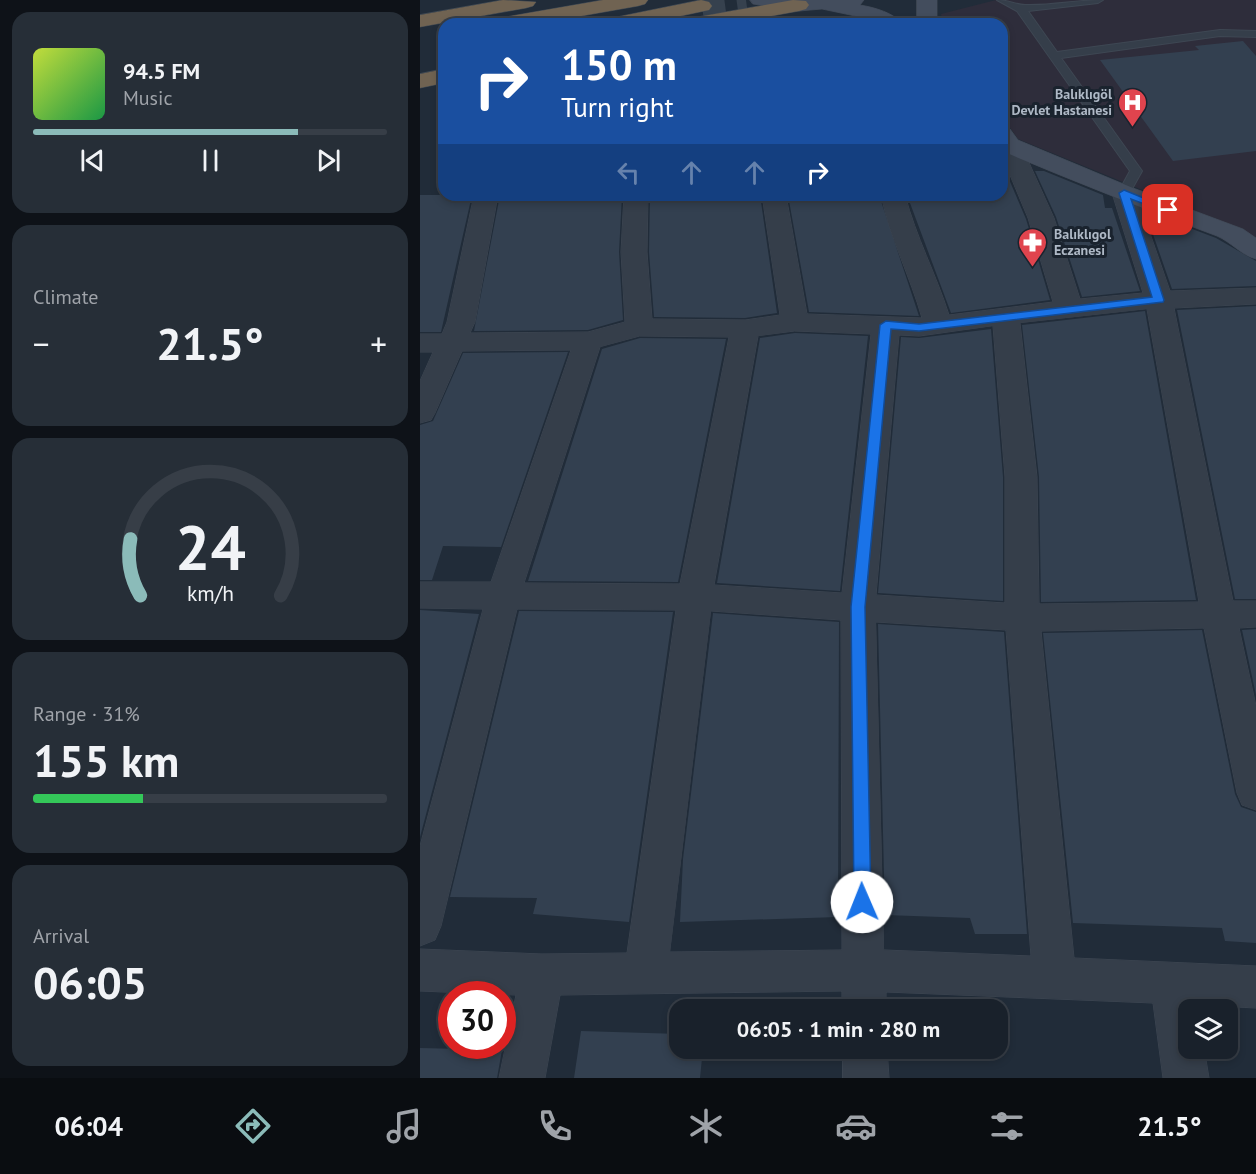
<!DOCTYPE html>
<meta charset="utf-8">
<style>
:root{--surface:#19212b;--page:#262e37;--text:#f1f3f6;--muted:#9fa3a9;--line:#373e47;--accent:#8bbbb9}
body{margin:0;font-family:"PT Sans",sans-serif;background:var(--page);color:var(--text);height:100vh;display:flex;flex-direction:column;font-size:22px;white-space:nowrap}
*{box-sizing:border-box;margin:0}
p{font-size:20px;color:var(--muted)}
.icon{flex:none;width:33px;height:33px;fill:none;stroke:currentColor;stroke-width:2;stroke-linecap:round;stroke-linejoin:round}
.map{position:relative;flex:1;overflow:hidden}
.panel{display:flex;flex-direction:column;gap:12px;padding:12px;background:#0e1218;width:420px}
.panel>*{flex:none}
.hud{position:absolute;left:18px;top:18px;width:570px;height:183px;border-radius:18px;box-shadow:0 3px 9px #0003,0 0 0 2px var(--line);background:#1a4fa0;color:#fff;overflow:hidden}
.controls{position:absolute;left:758px;top:999px;display:grid;gap:12px}
.controls a{display:grid;place-items:center;width:60px;height:60px;border-radius:12px;background:var(--surface);box-shadow:0 3px 9px #0003,0 0 0 2px var(--line);font-size:30px}
.speed{position:absolute;left:18px;top:981px;display:flex;gap:12px;font-size:30px;font-weight:700;text-align:center}
.speed>*{display:grid;place-content:center;width:78px;height:78px;border-radius:50%;background:var(--surface);box-shadow:0 3px 9px #0003,0 0 0 2px var(--line);line-height:1}
.speed .limit{border:9px solid #d22;background:#fff;color:#111}
.pin{position:absolute;display:grid;place-items:center;width:51px;height:51px;color:#fff;margin:-26px;border-radius:12px;box-shadow:0 3px 9px #0006}
.me{position:absolute;width:66px;margin:-33px;rotate:359deg;stroke-linejoin:round;filter:drop-shadow(0 0 4px #0008)}
.turn{display:flex;align-items:center;gap:21px;height:126px;padding:0 24px;font-size:27px}
.turn .icon{width:78px;height:78px;stroke-width:2.5}
.turn b{display:block;font-size:42px;line-height:51px}
.lanes{display:flex;align-items:center;height:57px;padding:0 24px;background:#0003;justify-content:center;gap:30px;direction:ltr}
.lanes .off{opacity:.35}
.big{font-size:45px;font-weight:800;line-height:1.1}
.panel .widget{flex:1;display:flex;flex-direction:column;justify-content:center;gap:9px;min-width:0;padding:0 21px;border-radius:18px;background:var(--page)}
.panel .dial{align-items:center;gap:0}
.dial svg{height:156px;overflow:visible;fill:none;stroke:var(--line);stroke-width:7;stroke-linecap:round;text-anchor:middle}
.dial text{fill:var(--text);stroke:none}
.song{display:flex;align-items:center;gap:18px}
.cover{width:72px;height:72px;border-radius:9px;background:linear-gradient(135deg,hsl(70 70% 55%),hsl(140 70% 35%))}
.played{height:6px;border-radius:3px;background:linear-gradient(90deg,var(--accent) 75%,var(--line) 75%)}
.keys{display:flex;justify-content:space-around;direction:ltr}
.heat{display:flex;justify-content:space-between;align-items:center;font-size:33px;direction:ltr}
.charge{height:9px;border-radius:4px;background:linear-gradient(90deg,#34c759 31%,var(--line) 0)}
.trip{position:absolute;left:249px;top:999px;width:339px;height:60px;border-radius:18px;background:var(--surface);box-shadow:0 3px 9px #0003,0 0 0 2px var(--line);font-weight:800;line-height:60px;text-align:center}
.tabs{display:flex;height:96px;justify-content:space-around;align-items:center;background:#0a0d11;color:var(--muted)}
.tabs .icon{width:42px;height:42px}
.tabs .selected{color:var(--accent)}
.tabs b{font-size:27px;color:var(--text)}
main{display:flex;flex:1;min-height:0}
.map>svg:first-child{display:block}
.medical{fill:#2e2d3b}
.building{fill:#334050}
.lines{fill:none;stroke-linecap:round;stroke-linejoin:round}
.highway-tunnel{stroke:#36414e;stroke-width:23;stroke-dasharray:23 12;stroke-linecap:butt}
.lane-casing{stroke:#3e4753;stroke-width:2}
.street-casing{stroke:#3e4753;stroke-width:1}
.secondary-casing{stroke:#3e4753;stroke-width:1}
.highway-casing{stroke:#3f4954;stroke-width:1}
.lane{fill:#353e4a;fill-rule:evenodd}
.street{fill:#353e4a;fill-rule:evenodd}
.secondary{fill:#434d5d;fill-rule:evenodd}
.highway{fill:#706352;fill-rule:evenodd}
.route{fill:#1a73e8;stroke:#114b97;stroke-width:1.5}
.labels{text-anchor:middle;dominant-baseline:central;stroke-width:6;stroke-linejoin:round;paint-order:stroke}
.far-poi-label{font-size:14px;font-weight:bold;fill:#afb9c6;stroke:#1a232e;text-anchor:end}
</style>
<main>
<section class="panel">
<div class="widget">
<div class="song"><i class="cover"></i><div><b>94.5 FM</b><p>Music</p></div></div>
<div class="played"></div>
<div class="keys"><svg class="icon" aria-label="previous" viewBox="0 0 24 24"><path d="M18 5L8 12l10 7zM5 5v14"/></svg><svg class="icon" aria-label="pause" viewBox="0 0 24 24"><path d="M8 5v14M16 5v14"/></svg><svg class="icon" aria-label="next" viewBox="0 0 24 24"><path d="M6 5l10 7-10 7zM19 5v14"/></svg></div>
</div>
<div class="widget"><p>Climate</p>
<div class="heat"><a>−</a><b class="big">21.5°</b><a>+</a></div>
</div>
<div class="widget dial"><svg viewBox="0 0 100 80">
<path d="M14 69A42 42 0 1 1 86 69"/>
<path d="M14 69A42 42 0 0 1 9 40" stroke="#8bbbb9"/>
<text x="50" y="56" font-size="32" font-weight="700">24</text>
<text x="50" y="72" font-size="11">km/h</text>
</svg></div>
<div class="widget"><p>Range · 31%</p><b class="big">155 km</b><div class="charge"></div></div>
<div class="widget"><p>Arrival</p><b class="big">06:05</b></div>
</section>
<div class="map">
<svg width="836" height="1078" viewBox="0 0 836 1078">
<rect width="100%" height="100%" fill="#212c39"/>
<path class="medical" d="M576,0H836V242L820,230L598,139L582,117V24H523L521,14Z"/>
<path class="building" d="M823,41L836,56V151L753,161L680,60L779,50L775,46Z
M582,163L606,219L630,300L531,313L487,195H582Z
M615,171H624L683,195L685,208H692L720,291L662,297L636,217Z
M0,195H52L21,332H0Z
M80,195H202L199,252L203,320L168,330L54,331Z
M230,195H340L357,313L325,318L234,317L229,252Z
M368,195H459L499,316L389,312Z
M730,213L796,238L836,261V286L752,289L727,217Z
M836,306V599H815L757,310Z
M725,311L776,600L621,602L619,477L602,325Z
M571,329L583,477V601L458,593L481,337L499,338Z
M375,333L448,336L420,591L297,583L340,338Z
M220,338L306,339L258,582L108,581L182,349Z
M148,352L81,547L23,546L12,580H0V425L13,421L43,353Z
M0,610L59,614L0,837Z
M99,611L253,612L209,922L113,914L117,898L30,897Z
M293,613L419,622L418,917L260,922L263,859Z
M458,624L584,632L607,934H555L550,918L465,915Z
M836,629V695L822,630Z
M782,630L815,794L821,807L836,812V943L805,941L802,928L653,923L623,633Z
M161,1031L260,1034V1048H283L280,1078H154Z
M0,1048L82,1050L77,1078H0Z"/>
<g class="lines">
<path class="highway-tunnel" d="M282,6L326,0"/>
<defs>
<path id="lane" d="M577,0C588,0 596,5 605,5C631,6 657,0 683,0L678,3L608,11L637,52L800,30L836,31V37L800,36L641,58L722,171L708,196L704,197L698,193L710,171L597,11Z"/>
<path id="street" d="M582,138L597,140L601,145L634,218L660,299L723,293L692,193L695,188L704,186L713,188L716,193L750,291L836,288V304L754,308L813,601H836V627L819,628L836,706V810L822,805L817,793L784,628L621,631L654,958L836,966V1008L777,1005L778,1010H768V1048H784L789,1078H743L733,1003L466,992V1010H422V991L140,995L125,1078H79L96,995L0,991V949L122,954L207,953L256,610L97,609L21,926L15,940L0,946V846L63,609L0,608V582H71L151,350L42,351L15,413L11,420L0,423V381L13,352H0V334H22L27,322L54,195H78L55,322L50,333L168,332L205,322L201,252L204,195H228L227,252L232,319L325,320L360,315L342,195H366L387,314L502,318C490,276 470,238 461,195H485C496,237 516,274 529,315L633,302L608,218L582,156ZM727,309L779,602L619,604L617,477L600,323ZM573,326L585,477V603L456,595L479,335L499,336ZM375,331L451,334L422,593L294,585L338,336ZM220,336L309,337L260,584L104,583L180,347ZM291,611L421,620L422,950L250,952ZM456,622L586,630L611,956L464,950Z
M423,1048H467L469,1078H423Z"/>
<path id="secondary" d="M330,0H444L440,5C453,7 475,13 482,24H455L440,17L402,9L379,11L333,4Z
M497,0H517V24H497Z
M582,127L590,129L598,140L713,188L823,229L836,238V259C821,255 811,242 797,236C724,209 653,181 582,151Z"/>
<path id="highway" d="M83,0L116,2L113,6L106,8L0,27V15Z
M183,0H228L225,4L218,6L116,24H70L73,20L80,18Z
M281,0L289,2L292,6L289,10L223,24H182L185,20L192,18Z
M373,0L386,1L389,5L386,9L379,11L307,24H262L265,20L272,18Z
M24,69V83L0,88V74Z"/>
</defs>
<use href="#lane" class="lane-casing"/>
<use href="#street" class="street-casing"/>
<use href="#secondary" class="secondary-casing"/>
<use href="#highway" class="highway-casing"/>
<use href="#lane" class="lane"/>
<use href="#street" class="street"/>
<use href="#secondary" class="secondary"/>
<use href="#highway" class="highway"/>
</g>
<path class="route" d="M704,190L753,210L748,213L711,199L744,300L743,302L499,331L471,329L445,607L451,902L449,908L442,910L436,908L434,902L431,607L460,325L466,321L499,324L732,297L699,193Z"/>
<defs>
<symbol id="hospital-pin" viewBox="-11 -11 22 30"><path d="M0 17L-7.5 6A9.5 9.5 0 1 1 7.5 6Z" fill="#e0444e" stroke="#1a232e"/><path d="M-5-5h3v3.5h4V-5h3V5h-3V1.5h-4V5h-3Z" fill="#fff"/></symbol>
<symbol id="pharmacy-pin" viewBox="-11 -11 22 30"><path d="M0 17L-7.5 6A9.5 9.5 0 1 1 7.5 6Z" fill="#e0444e" stroke="#1a232e"/><path d="M-2-6h4v4h4v4h-4v4h-4v-4h-4v-4h4Z" fill="#fff"/></symbol>
</defs>
<g fill-rule="evenodd">
<use href="#hospital-pin" x="696" y="86" width="33" height="45"/>
<use href="#pharmacy-pin" x="596" y="226" width="33" height="45"/>
</g>
<g class="labels">
<g class="far-poi-label">
<text x="692" y="94">Balıklıgöl<tspan x="692" dy="16">Devlet Hastanesi</tspan></text>
<text x="634" y="234" text-anchor="start">Balıklıgol<tspan x="634" dy="16">Eczanesi</tspan></text>
</g>
</g>
</svg>
<div class="controls">
<a><svg class="icon" aria-label="layers" viewBox="0 0 24 24"><path d="M12 4l9 5-9 5-9-5zM3 14l9 5 9-5"/></svg></a>
</div>
<div class="speed"><div class="limit">30</div></div>
<div class="pin" style="left:748px;top:210px;background:#d93025"><svg class="icon" aria-label="arrive" viewBox="0 0 24 24"><path d="M6 21V4h12l-3 4 3 4H6"/></svg></div>
<svg class="me" style="left:442px;top:902px" viewBox="-20 -20 40 40"><circle r="19" fill="#fff"/><path d="M0-13L10 11 0 6-10 11z" fill="#1a73e8"/></svg>
<div class="trip">06:05 · 1 min · 280 m</div>
<div class="hud">
<div class="turn"><svg class="icon" aria-label="right" viewBox="0 0 24 24"><path d="M7 20v-9h11M14 6l5 5-5 5"/></svg><div><b>150 m</b>Turn right</div></div>
<div class="lanes"><svg class="icon off" aria-label="left" viewBox="0 0 24 24"><path d="M17 20v-9H6M10 6l-5 5 5 5"/></svg><svg class="icon off" aria-label="ahead" viewBox="0 0 24 24"><path d="M12 20V5M6 11l6-6 6 6"/></svg><svg class="icon off" aria-label="ahead" viewBox="0 0 24 24"><path d="M12 20V5M6 11l6-6 6 6"/></svg><svg class="icon" aria-label="right" viewBox="0 0 24 24"><path d="M7 20v-9h11M14 6l5 5-5 5"/></svg></div>
</div>
</div>
</main>
<nav class="tabs">
<b>06:04</b>
<svg class="icon selected" aria-label="directions" viewBox="0 0 24 24"><path d="M12 3l9 9-9 9-9-9zM9 14v-3h6M13 9l2 2-2 2"/></svg>
<svg class="icon" aria-label="music" viewBox="0 0 24 24"><path d="M9 18V5l10-2v13"/><circle cx="6" cy="18" r="3"/><circle cx="16" cy="16" r="3"/></svg>
<svg class="icon" aria-label="phone" viewBox="0 0 24 24"><path d="M5 4h4l2 5-3 2q2 4 5 5l2-3 5 2v4C11 20 4 13 5 4z"/></svg>
<svg class="icon" aria-label="climate" viewBox="0 0 24 24"><path d="M12 3v18M4 7l16 10M4 17L20 7"/></svg>
<svg class="icon" aria-label="car" viewBox="0 0 24 24"><path d="M5 17H2v-5l4-1 3-4h7l3 4 3 1v5h-3M9 17h6M6 11h13"/><circle cx="7" cy="17" r="2"/><circle cx="17" cy="17" r="2"/></svg>
<svg class="icon" aria-label="filters" viewBox="0 0 24 24"><path d="M4 7h16M4 17h16"/><circle cx="9" cy="7" r="2"/><circle cx="15" cy="17" r="2"/></svg>
<b>21.5°</b>
</nav>
